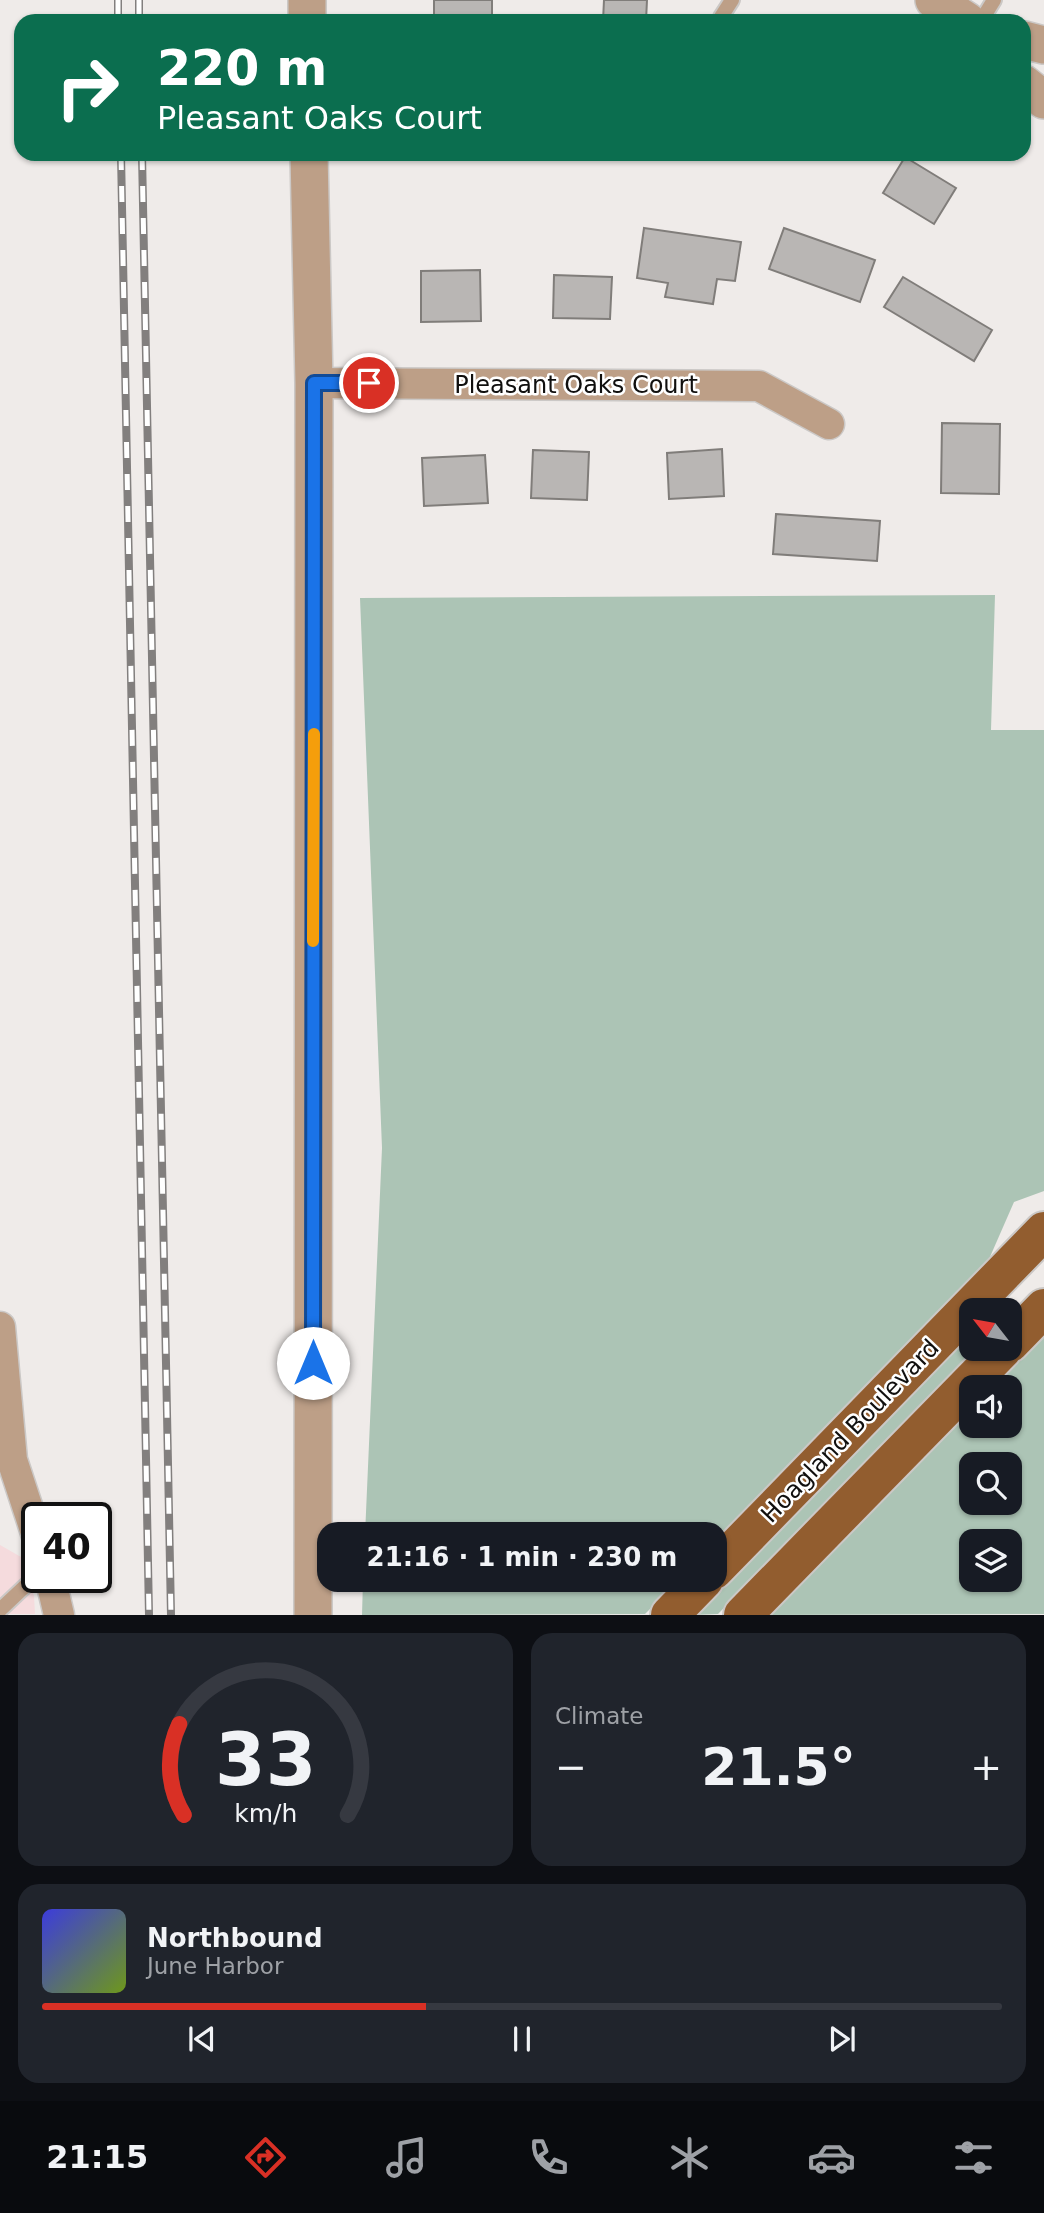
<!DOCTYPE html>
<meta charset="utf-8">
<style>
:root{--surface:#171b24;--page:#20242c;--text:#f1f3f6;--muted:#9ea1a6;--line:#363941;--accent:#d93025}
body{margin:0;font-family:"DejaVu Sans",sans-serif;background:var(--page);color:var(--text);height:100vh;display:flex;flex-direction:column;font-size:26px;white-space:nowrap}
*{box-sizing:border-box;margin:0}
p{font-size:23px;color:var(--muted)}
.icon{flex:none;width:38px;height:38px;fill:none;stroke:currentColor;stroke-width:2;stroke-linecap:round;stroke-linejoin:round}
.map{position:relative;height:1615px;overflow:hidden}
.sheet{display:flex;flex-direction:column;gap:18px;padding:18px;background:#0d0f14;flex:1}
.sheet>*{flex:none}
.hud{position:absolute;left:14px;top:14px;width:1017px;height:147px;border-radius:21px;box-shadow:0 2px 5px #0004;background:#0b6e4f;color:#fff;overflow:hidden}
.needle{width:46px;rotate:301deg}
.tools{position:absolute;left:959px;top:1298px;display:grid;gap:14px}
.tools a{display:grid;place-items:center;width:63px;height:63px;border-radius:14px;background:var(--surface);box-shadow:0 2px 5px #0004;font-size:35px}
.speed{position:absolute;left:21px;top:1502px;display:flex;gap:14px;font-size:35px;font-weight:700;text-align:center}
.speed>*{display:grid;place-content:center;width:91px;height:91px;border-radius:50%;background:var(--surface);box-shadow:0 2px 5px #0004;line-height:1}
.speed .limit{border:4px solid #111;border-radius:10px;background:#fff;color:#111}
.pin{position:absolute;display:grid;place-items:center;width:60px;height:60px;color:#fff;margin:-30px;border:4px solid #fff;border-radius:50%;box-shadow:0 2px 7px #0007}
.me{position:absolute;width:77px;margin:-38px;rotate:0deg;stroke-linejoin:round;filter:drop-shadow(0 0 5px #0008)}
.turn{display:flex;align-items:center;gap:24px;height:147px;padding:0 28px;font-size:32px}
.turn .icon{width:91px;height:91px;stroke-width:2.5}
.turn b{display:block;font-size:49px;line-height:60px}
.big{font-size:52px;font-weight:600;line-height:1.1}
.sheet .tile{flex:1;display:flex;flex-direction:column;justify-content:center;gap:10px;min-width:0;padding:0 24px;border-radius:21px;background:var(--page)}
.sheet .dial{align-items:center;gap:0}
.dial svg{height:182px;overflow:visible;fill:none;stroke:var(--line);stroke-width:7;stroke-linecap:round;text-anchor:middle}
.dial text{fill:var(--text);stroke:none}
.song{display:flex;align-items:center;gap:21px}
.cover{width:84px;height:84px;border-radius:10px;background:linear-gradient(135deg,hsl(240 70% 55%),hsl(80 70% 35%))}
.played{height:7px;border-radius:4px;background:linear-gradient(90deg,var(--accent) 40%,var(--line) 40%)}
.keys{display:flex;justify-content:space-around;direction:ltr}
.heat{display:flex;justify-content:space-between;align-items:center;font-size:38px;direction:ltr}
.sheet .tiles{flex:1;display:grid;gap:18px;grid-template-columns:1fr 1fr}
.tile:last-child{grid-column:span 2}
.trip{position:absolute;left:317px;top:1522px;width:410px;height:70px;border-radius:21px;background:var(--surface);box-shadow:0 2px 5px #0004;font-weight:600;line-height:70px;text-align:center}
.tab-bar{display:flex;height:112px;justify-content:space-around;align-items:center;background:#090b0e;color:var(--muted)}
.tab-bar .icon{width:49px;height:49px}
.tab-bar .on{color:var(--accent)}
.tab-bar b{font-size:32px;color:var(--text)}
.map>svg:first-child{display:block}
.industrial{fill:#f5dbdd}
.green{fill:#acc4b5;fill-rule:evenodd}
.building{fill:#b9b6b4;stroke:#807d7a;stroke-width:2}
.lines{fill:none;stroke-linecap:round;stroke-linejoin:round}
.service-casing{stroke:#cbc8c6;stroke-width:18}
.minor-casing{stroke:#cbc8c6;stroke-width:33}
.tertiary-casing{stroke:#cbc8c6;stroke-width:40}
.primary-casing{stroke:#cbc8c6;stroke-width:42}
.service{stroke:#bd9f87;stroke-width:14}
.minor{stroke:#bd9f87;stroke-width:30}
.tertiary{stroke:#bd9f87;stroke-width:37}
.primary{stroke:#925d2f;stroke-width:38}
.rail-casing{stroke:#827f7e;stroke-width:8}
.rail{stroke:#fff;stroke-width:5;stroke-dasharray:16;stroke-linecap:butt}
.route-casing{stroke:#114b97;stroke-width:18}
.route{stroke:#1a73e8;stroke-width:12}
.slow{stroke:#f59e0b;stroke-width:12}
.labels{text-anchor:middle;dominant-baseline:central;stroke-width:5;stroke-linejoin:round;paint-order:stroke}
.street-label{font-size:24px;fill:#100f0e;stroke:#fff}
</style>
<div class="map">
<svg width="1044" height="1615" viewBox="0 0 1044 1615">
<rect width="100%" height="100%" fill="#efebe9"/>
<path class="industrial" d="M0,1545L21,1557L34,1596L35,1614H0Z"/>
<path class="green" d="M995,595L991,730H1044V1191L1014,1202L986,1266L714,1545V1535H365L382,1148L360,598Z
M971,1331V1349H974L975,1353L718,1614L694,1615Z
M1044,1332V1614L767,1615L971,1406V1426H1010V1388H989ZM971,1465H1010V1503H971ZM971,1542H1010V1580H971Z
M363,1580H679L645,1614L362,1615Z"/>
<path class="building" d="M434,0H492V21H434Z
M604,0H647L646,21H603Z
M905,157L956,188L934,224L883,193Z
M644,228L741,242L735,281L717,279L713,304L665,297L668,283L637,278Z
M784,228L875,260L860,302L769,269Z
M480,270L481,321L421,322V271Z
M554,275L612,277L610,319L553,318Z
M903,277L992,330L974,361L884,307Z
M942,423L1000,424L999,494L941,493Z
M722,449L724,496L669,499L667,453Z
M533,450L589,452L587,500L531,498Z
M485,455L488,503L424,506L422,458Z
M776,514L880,521L877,561L773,554Z"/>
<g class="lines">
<defs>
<path id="service" d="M721,17L732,0
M981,21L994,0
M0,1610L37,1575"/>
<path id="minor" d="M314,383L759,386L829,424
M0,1327L12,1460L37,1536
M50,1577L59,1615"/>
<path id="tertiary" d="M307,0V21
M934,0L967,21
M1024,40L1044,45
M1024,84L1044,100
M309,154L314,383L313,1615"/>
<path id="primary" d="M1010,1343L1044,1308
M714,1570L1044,1231
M670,1615L704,1580
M743,1615L1003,1349"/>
</defs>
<use href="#service" class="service-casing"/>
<use href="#minor" class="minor-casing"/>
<use href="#tertiary" class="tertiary-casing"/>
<use href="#primary" class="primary-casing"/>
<use href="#service" class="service"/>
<use href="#minor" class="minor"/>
<use href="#tertiary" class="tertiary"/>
<use href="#primary" class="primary"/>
<defs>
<path id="rail" d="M118,0V21
M139,0V21
M121,154L149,1615
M142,154L171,1615"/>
</defs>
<use href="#rail" class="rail-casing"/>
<use href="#rail" class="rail"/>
</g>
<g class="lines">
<defs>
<path id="route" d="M313,1363L314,383H369"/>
</defs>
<use href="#route" class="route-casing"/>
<use href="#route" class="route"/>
<path class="slow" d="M313,941L314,734"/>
</g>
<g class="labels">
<g class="street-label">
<text x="576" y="385">Pleasant Oaks Court</text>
<text transform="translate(850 1431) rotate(-46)">Hoagland Boulevard</text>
</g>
</g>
</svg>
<div class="tools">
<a><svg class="needle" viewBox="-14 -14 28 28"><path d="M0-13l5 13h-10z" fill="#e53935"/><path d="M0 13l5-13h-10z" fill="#9ea1a6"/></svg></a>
<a><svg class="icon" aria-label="sound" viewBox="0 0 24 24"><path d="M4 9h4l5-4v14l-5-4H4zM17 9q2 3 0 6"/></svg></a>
<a><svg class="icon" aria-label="search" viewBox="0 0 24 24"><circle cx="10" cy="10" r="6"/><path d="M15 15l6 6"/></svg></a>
<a><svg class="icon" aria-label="layers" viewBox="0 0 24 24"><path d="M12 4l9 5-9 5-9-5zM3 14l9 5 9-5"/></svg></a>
</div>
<div class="speed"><div class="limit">40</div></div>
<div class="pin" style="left:369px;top:383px;background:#d93025"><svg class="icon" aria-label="arrive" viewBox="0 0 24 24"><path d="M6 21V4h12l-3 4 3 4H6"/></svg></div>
<svg class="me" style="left:313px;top:1363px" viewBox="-20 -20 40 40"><circle r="19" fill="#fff"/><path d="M0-13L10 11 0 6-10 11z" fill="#1a73e8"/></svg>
<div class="trip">21:16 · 1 min · 230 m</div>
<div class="hud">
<div class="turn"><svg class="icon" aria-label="right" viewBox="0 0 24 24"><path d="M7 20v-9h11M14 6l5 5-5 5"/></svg><div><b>220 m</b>Pleasant Oaks Court</div></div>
</div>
</div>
<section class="sheet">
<div class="tiles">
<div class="tile dial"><svg viewBox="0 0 100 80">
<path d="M14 69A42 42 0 1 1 86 69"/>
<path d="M14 69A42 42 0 0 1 12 29" stroke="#d93025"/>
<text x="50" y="56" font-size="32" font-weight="700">33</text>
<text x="50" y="72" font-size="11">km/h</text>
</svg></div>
<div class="tile"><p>Climate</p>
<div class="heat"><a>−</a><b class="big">21.5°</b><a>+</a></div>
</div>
<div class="tile">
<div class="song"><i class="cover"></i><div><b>Northbound</b><p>June Harbor</p></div></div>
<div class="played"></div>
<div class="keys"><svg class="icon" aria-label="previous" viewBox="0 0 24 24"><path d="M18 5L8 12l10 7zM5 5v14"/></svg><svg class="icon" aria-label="pause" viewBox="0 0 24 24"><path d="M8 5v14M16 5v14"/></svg><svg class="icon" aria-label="next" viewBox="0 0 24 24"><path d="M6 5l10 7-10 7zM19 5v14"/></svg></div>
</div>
</div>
</section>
<nav class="tab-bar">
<b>21:15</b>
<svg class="icon on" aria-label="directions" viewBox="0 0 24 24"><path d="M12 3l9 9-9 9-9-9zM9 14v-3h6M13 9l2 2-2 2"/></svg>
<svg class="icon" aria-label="music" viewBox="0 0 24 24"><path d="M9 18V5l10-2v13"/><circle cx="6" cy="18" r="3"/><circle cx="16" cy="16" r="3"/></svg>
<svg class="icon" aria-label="phone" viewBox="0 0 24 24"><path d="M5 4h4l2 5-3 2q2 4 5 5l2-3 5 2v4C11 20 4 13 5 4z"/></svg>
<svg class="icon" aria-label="climate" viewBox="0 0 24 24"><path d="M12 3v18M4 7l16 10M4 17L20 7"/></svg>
<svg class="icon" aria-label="car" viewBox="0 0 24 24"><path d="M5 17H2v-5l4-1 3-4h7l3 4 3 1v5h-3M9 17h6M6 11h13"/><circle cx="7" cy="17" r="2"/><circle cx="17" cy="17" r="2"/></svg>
<svg class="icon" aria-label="filters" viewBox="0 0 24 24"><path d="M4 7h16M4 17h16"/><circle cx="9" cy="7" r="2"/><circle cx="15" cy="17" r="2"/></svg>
</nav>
